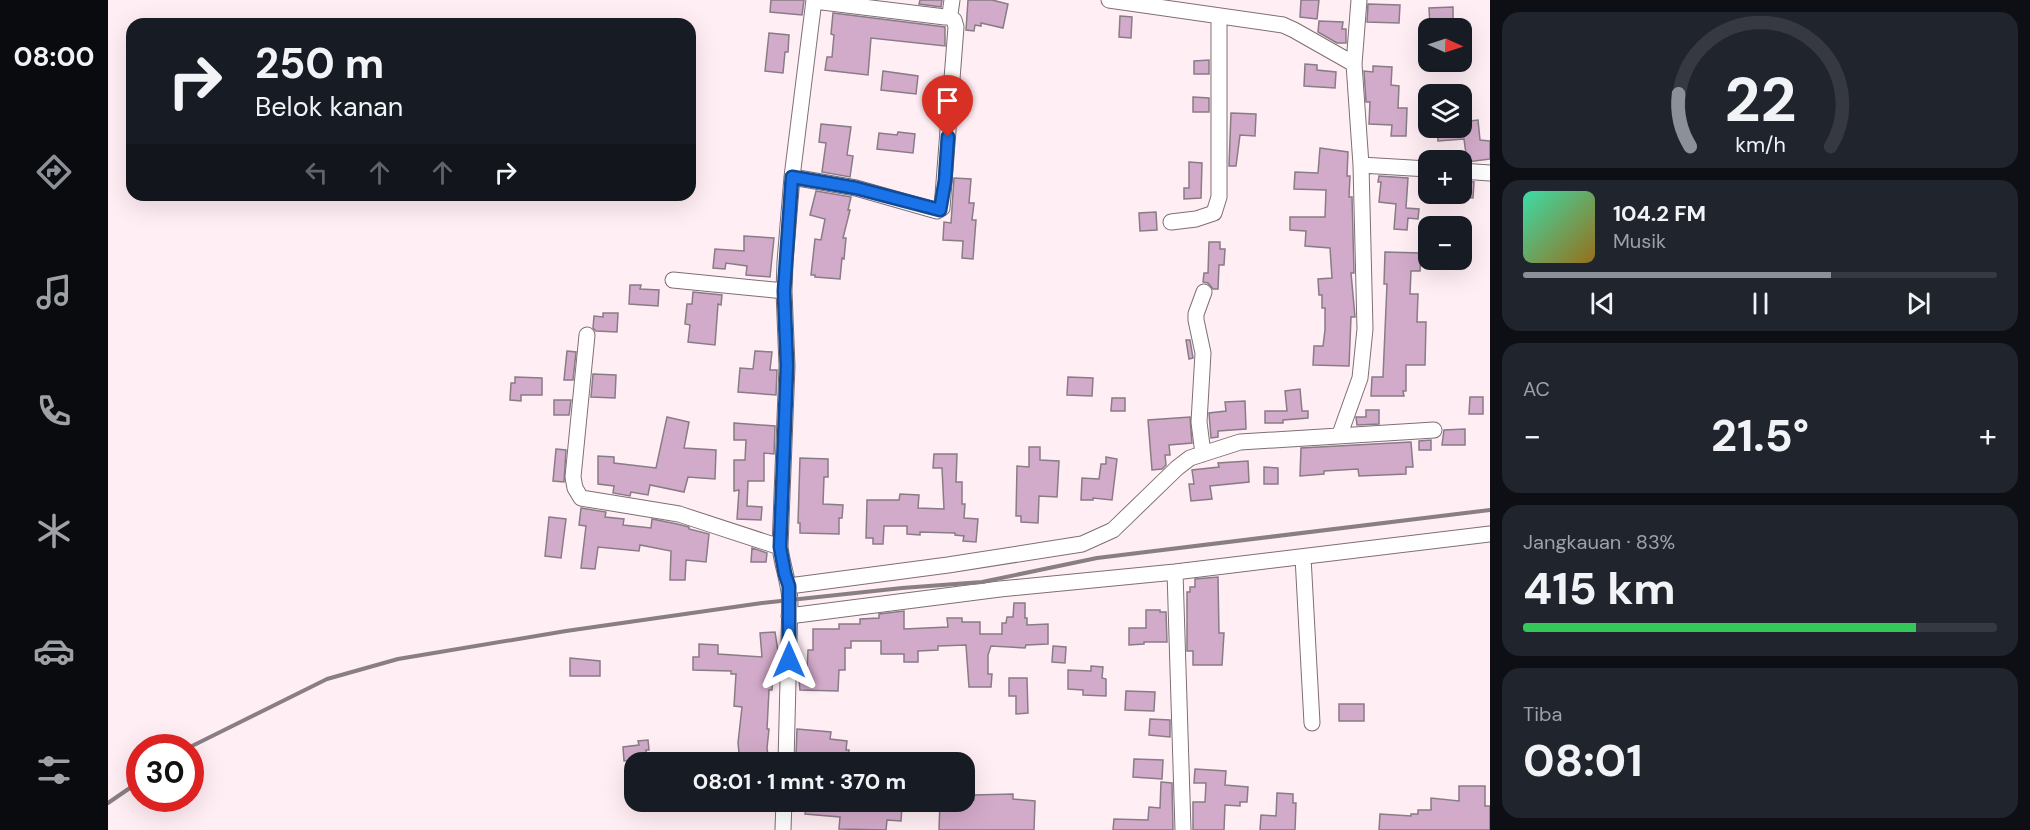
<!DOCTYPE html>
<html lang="id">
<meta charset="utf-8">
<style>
:root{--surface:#171b24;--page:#20242c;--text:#f1f3f6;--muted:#9ea1a6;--line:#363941;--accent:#8c9099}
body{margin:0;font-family:"DM Sans",sans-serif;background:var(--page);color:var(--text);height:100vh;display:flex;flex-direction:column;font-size:22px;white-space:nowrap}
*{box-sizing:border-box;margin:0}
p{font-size:20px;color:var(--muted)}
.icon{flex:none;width:33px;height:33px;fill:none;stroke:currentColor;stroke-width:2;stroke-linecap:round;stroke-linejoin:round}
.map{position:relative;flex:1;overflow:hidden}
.details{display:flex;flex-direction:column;gap:12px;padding:12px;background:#0d0f14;width:540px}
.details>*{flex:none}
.guide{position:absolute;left:18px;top:18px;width:570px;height:183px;border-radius:18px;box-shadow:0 6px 24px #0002;background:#171b24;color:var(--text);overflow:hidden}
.needle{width:39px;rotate:93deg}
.fabs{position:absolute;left:1310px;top:18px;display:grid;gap:12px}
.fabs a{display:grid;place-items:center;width:54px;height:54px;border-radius:12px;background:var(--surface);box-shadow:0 6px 24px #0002;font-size:30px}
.speed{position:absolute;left:18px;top:734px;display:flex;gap:12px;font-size:30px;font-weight:700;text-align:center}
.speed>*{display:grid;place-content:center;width:78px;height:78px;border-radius:50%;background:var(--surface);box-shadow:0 6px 24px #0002;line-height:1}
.speed .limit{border:9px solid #d22;background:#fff;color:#111}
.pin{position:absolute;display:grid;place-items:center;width:51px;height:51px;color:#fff;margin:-62px -26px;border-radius:50% 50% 50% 0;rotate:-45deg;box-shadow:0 0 6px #0007}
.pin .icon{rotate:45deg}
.me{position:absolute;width:66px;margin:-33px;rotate:0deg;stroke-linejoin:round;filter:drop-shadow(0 0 4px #0008)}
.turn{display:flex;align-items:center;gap:21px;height:126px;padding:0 30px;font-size:27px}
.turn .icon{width:78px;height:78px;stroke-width:2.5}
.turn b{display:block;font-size:42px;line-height:51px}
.lanes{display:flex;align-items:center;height:57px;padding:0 30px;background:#0003;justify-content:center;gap:30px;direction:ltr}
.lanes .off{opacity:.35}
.big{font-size:45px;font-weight:700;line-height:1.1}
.details .card{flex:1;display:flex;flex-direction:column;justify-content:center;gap:9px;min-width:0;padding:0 21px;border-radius:18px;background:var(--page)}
.details .dial{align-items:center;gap:0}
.dial svg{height:156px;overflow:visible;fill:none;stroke:var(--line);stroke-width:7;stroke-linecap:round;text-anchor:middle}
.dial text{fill:var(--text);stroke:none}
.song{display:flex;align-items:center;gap:18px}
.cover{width:72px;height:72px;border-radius:9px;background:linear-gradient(135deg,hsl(160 70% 55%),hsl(40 70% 35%))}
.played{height:6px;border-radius:3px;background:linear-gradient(90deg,var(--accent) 65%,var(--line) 65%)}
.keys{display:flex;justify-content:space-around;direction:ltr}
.heat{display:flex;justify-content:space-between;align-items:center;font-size:33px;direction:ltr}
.charge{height:9px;border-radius:4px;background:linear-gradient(90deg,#34c759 83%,var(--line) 0)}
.trip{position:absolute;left:516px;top:752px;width:351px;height:60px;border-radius:18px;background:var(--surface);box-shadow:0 6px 24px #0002;font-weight:700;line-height:60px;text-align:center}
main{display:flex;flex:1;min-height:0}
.dock{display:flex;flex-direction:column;width:108px;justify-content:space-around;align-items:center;background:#090b0e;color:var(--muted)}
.dock .icon{width:42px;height:42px}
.dock .current{color:var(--accent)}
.dock b{font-size:27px;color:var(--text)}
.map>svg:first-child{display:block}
.building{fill:#d3abca;stroke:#887c85;stroke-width:1.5}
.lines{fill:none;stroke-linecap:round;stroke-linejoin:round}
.minor-casing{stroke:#7e6f74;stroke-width:17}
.minor{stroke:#fff;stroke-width:15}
.rail{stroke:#897e82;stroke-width:4}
.route-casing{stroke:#114b97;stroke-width:15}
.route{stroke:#1a73e8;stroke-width:10}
</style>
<main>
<nav class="dock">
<b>08:00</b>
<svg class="icon current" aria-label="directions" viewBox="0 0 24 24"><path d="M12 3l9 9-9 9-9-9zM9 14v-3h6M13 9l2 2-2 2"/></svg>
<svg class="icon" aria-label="music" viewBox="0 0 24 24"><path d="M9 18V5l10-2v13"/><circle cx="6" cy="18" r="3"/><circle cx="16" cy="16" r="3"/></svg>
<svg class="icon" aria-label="phone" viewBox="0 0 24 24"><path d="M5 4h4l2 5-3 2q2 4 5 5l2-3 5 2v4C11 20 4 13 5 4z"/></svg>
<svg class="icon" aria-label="climate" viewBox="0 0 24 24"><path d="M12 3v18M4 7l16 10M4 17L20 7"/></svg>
<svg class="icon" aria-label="car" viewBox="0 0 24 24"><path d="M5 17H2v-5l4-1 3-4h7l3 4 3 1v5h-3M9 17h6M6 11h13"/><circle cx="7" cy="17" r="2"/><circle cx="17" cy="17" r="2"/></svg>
<svg class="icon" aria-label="filters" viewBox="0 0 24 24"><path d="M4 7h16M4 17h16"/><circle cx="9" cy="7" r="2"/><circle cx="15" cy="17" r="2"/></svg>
</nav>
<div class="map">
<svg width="1382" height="830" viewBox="0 0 1382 830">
<rect width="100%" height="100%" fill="#ffeef4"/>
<path class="building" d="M663,0H696L694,15L662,12Z
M812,0H834L833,7L811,4Z
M860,0H884L900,4L895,28L873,23V26L867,25L866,31L858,30Z
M1193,0H1211L1209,19L1192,17Z
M1260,4L1292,5L1291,23L1259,22Z
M1345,7V26L1322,27L1321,8Z
M725,13L837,27V46L763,38L760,75L717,70L719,57H724L726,35L723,34Z
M1012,16L1024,17L1023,38L1011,37Z
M1211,21L1235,22L1234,29H1238V43H1229L1210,32Z
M661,33L681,35L680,52H677L675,73L657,71Z
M1101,60V74H1086V61Z
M1197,64L1209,65V70L1228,72L1227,88L1196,86Z
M1265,66L1284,67L1283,85L1291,86L1290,108H1299L1298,136H1283L1284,125L1261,124L1262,102H1258L1256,71L1265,72Z
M775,71L810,76L808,94L773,90Z
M1085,97L1101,98V112H1085Z
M1123,113L1148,114L1147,136L1132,135L1128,166H1121Z
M1370,120L1372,140L1382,141V159L1359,162L1356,139L1330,141L1329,128H1353V122Z
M713,124L743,127L739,155L745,156L742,177L714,172L718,143L711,142Z
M790,132L807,134L805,153L769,149L771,133L789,135Z
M1212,148L1240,152L1239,176H1242L1241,197H1244L1246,273H1243L1247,317H1243L1241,366L1205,365L1206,346H1215L1217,330V308H1214V295H1211L1210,279L1224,278L1222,248L1197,246L1198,231L1182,230V217H1217L1218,190L1186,189L1187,172L1210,173Z
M1081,162L1094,163L1093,198L1076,199V188H1081Z
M1271,176L1300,178L1298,208L1311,209L1310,219L1300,218L1299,230L1286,229L1288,204L1271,202L1273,182H1270Z
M846,178L863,179L861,203H866L864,220H868L865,259L854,258L855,241L835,240L836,222L843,223Z
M1353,181L1366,182L1365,198L1353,197Z
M708,191L743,197L740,210H742L735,238H738L736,259L734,258L732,279L707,277V275H703L707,239L713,240L717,219L702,215Z
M1048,212L1049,230L1032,231L1031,213Z
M636,236L666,238L662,277L638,275L639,266L618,263L617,269L605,268L607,249L636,251Z
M1101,242H1112V249H1117L1116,265H1111L1110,289H1105L1100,283L1095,282L1096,273H1100Z
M1277,252L1313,253L1312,271H1303L1302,294H1310L1309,322H1318L1317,365H1298V391H1295L1296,396H1263L1264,377H1275L1279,284H1276Z
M522,285H533L532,289L551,290L550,306L521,304Z
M585,292L614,295L613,305L610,304L607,345L580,342L582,325L577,324L579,304H584Z
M495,313H510L509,332L488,331L485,328L486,316L495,317Z
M1078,340H1082L1085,358L1081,359Z
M459,351L468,352L465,380H456Z
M647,351L664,352L662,370H669L668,395L630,392L632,368L645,369Z
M485,374L508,375L507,398L483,397Z
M407,377L434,378V395H413V401L402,400L403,383H407Z
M960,377L985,378L984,396L959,395Z
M1192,389L1194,411H1200V418L1175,420V423H1157V411H1179L1177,391Z
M1362,397H1375V414H1361Z
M1004,398H1017V411H1003Z
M446,400H463L461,415H446Z
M1137,401L1138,429L1110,431V437L1103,438L1101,413L1118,411L1117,402Z
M1258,410H1271V424L1249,425L1248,417H1258Z
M559,417L581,422L576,448L608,450L607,479L580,477L576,492L542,485L540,495L523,492L522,496L505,493L506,486L490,484V456L506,457V463L548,468Z
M1082,417L1084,443L1061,445L1062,455H1057L1058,465L1054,469L1044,470L1040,420Z
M626,423L667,426L666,454L656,453V481H640L639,506L654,507L653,520L629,519L631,490L626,491V460H637L638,440H626Z
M1357,429V445H1334L1336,430Z
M1323,440V450H1311V441Z
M1303,442L1305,467H1298V474L1251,476L1250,469L1216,471V474L1192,476L1193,448Z
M921,447H932V460L951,461L949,497L931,496L930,523L913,522V516H908L909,466L921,467Z
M448,449L458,450L456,482L445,481Z
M826,454H849L848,482H854V504H857L856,518L870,519L868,542L855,541L856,536L847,535V533L812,532V535L799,534V526H776L775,544H765V538H758L759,500H791L792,494L811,495L810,508L836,509L834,468H825Z
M998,457L1009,459L1004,500L985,498V500H973L974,478L991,479L993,464H998Z
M692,458L720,459V477H716L715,504L735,505L734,518H731V534L692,533V523H690Z
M1140,461L1141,482L1102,486L1104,499L1083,501L1081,484H1086L1084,470L1111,467L1110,463Z
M1156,467L1170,468V484H1156Z
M473,508L498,512L497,517L516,519L515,525L543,528L544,519L569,524L581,527V529L601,534L598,562L578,560L577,580H562L563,551L532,545L531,551L490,547L487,569L473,568L478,526L471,525Z
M441,517L458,519L453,558L437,556Z
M644,548L659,553L658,562H643Z
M1110,577L1111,633H1116L1114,665H1085V651H1079V592H1082V587H1087V579Z
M906,603H917V618H919V625L940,624V644L918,645L917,648L883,646L880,655V674H884L883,687H861L858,645L830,646V650L810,651V662H796V654H773V641H743V648H737V670H731L730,691L692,690L690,671H699L700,650H705V629H731V624H752V619L771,618V614L796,611V629L840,627L839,618H854V622H872V634H894V623H898L899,617H905Z
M1038,610H1052V612H1058L1059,642H1036V644L1021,645V628H1038Z
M667,632L671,658L670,672L669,677H665L664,690H661L659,729H661L659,748L661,762H632L630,743L634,707L626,706L628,674H623V671L585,670V657H591V644L610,645V654L654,657L652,633Z
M945,646L958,647L957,663L944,662Z
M462,658L492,661V676H462Z
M983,666L995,667L994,678L998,679V696L975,695V690L960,689V670L983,671Z
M901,678H919L920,713L908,714V696H901Z
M1018,691L1047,692L1046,711L1017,710Z
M1231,704H1256V721H1231Z
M1042,719L1062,720V737L1041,735Z
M689,729L723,732L722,739L739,741L738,750H741L740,762H696V755L688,754Z
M540,740L541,750H538L539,758L516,761L515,747L531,745L530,741Z
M1026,759L1055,760L1054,779L1025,777Z
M1087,769L1118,771L1117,785L1140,787L1139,802H1132V806L1117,805L1116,830H1085V802H1097L1098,783H1086Z
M1053,782L1064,783L1065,830H1005L1006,819L1040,820L1041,807L1052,808Z
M1351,786H1377V806H1382V830H1271L1272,814L1303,816V814H1310V810H1323V798L1351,801Z
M1169,793L1185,794V803H1188L1187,830H1152L1153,815L1168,816Z
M905,794V799L927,801L926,830H831L832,801L857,802V800H866V795Z
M699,801L728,803L727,807L748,809V802L765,803V806L794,807L793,821L779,820L778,830L731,829L732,817L697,814Z"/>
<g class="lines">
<defs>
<path id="minor" d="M1001,0L1175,25L1186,30L1246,64
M706,1L837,17L842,14L844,0
M1253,165L1320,169
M1353,171L1382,173
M684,177L748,188L829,211L834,208L848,27L846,20L840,16
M1063,222L1088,219L1106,213L1111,197V16
M565,280L676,291
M479,335L465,477L467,488L473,498L571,514L672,547
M1232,434L1252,378L1257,329L1253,165L1246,64L1251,0
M1095,454L1091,422L1095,353L1088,320V314L1096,292
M1195,557L1204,723
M1067,572L1075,830
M681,586L840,565L974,544L1005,530L1069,468L1082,458L1132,442L1326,430
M681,616L892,589L1067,572L1382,534
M678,762L682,600C681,582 674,565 672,547L679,366L676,291L677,262L684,177L706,0
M675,830L676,801"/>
</defs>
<use href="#minor" class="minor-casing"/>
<use href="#minor" class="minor"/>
<path class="rail" d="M82,747L219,679L290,659L458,631L654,603L794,588L874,582L989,558L1382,510
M0,803L32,781"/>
</g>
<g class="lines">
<defs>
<path id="route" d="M681,660V586L677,574L672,547L679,366L676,291L684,177L748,188L832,210L837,181L840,137"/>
</defs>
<use href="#route" class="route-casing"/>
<use href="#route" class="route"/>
</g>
</svg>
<div class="fabs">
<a><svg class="needle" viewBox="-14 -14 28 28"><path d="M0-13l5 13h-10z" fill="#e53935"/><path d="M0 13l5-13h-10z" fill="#9ea1a6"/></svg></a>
<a><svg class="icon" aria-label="layers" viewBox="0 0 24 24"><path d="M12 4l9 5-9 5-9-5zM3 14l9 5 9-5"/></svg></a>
<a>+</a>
<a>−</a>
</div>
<div class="speed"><div class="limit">30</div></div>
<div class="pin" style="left:840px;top:137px;background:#d93025"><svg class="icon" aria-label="arrive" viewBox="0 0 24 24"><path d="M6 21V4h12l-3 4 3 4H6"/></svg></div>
<svg class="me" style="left:681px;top:660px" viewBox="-20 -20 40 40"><path d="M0-17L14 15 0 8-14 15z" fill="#1a73e8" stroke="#fff" stroke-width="4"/></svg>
<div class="trip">08:01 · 1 mnt · 370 m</div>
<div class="guide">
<div class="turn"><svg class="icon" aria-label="right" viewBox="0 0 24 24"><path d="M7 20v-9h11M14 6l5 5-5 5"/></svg><div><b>250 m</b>Belok kanan</div></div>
<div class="lanes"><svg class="icon off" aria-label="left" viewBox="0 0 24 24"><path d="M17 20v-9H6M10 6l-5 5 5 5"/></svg><svg class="icon off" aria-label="ahead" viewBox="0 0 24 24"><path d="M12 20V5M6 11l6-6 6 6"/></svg><svg class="icon off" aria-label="ahead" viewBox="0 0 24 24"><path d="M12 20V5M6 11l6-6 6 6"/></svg><svg class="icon" aria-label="right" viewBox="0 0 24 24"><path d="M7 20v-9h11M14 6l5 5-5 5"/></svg></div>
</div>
</div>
<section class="details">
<div class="card dial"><svg viewBox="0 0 100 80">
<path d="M14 69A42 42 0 1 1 86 69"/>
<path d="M14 69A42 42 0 0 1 8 42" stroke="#8c9099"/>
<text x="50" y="56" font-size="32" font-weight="700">22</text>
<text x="50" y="72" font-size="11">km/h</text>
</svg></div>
<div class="card">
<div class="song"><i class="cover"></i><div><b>104.2 FM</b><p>Musik</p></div></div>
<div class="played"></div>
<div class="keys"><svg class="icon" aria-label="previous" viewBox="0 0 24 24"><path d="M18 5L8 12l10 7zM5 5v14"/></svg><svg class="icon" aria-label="pause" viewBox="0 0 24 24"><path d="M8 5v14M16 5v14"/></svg><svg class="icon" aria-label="next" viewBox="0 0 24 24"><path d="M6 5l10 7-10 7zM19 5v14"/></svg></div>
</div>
<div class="card"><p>AC</p>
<div class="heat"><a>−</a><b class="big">21.5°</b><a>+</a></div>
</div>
<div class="card"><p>Jangkauan · 83%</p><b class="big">415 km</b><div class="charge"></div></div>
<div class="card"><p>Tiba</p><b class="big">08:01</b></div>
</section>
</main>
